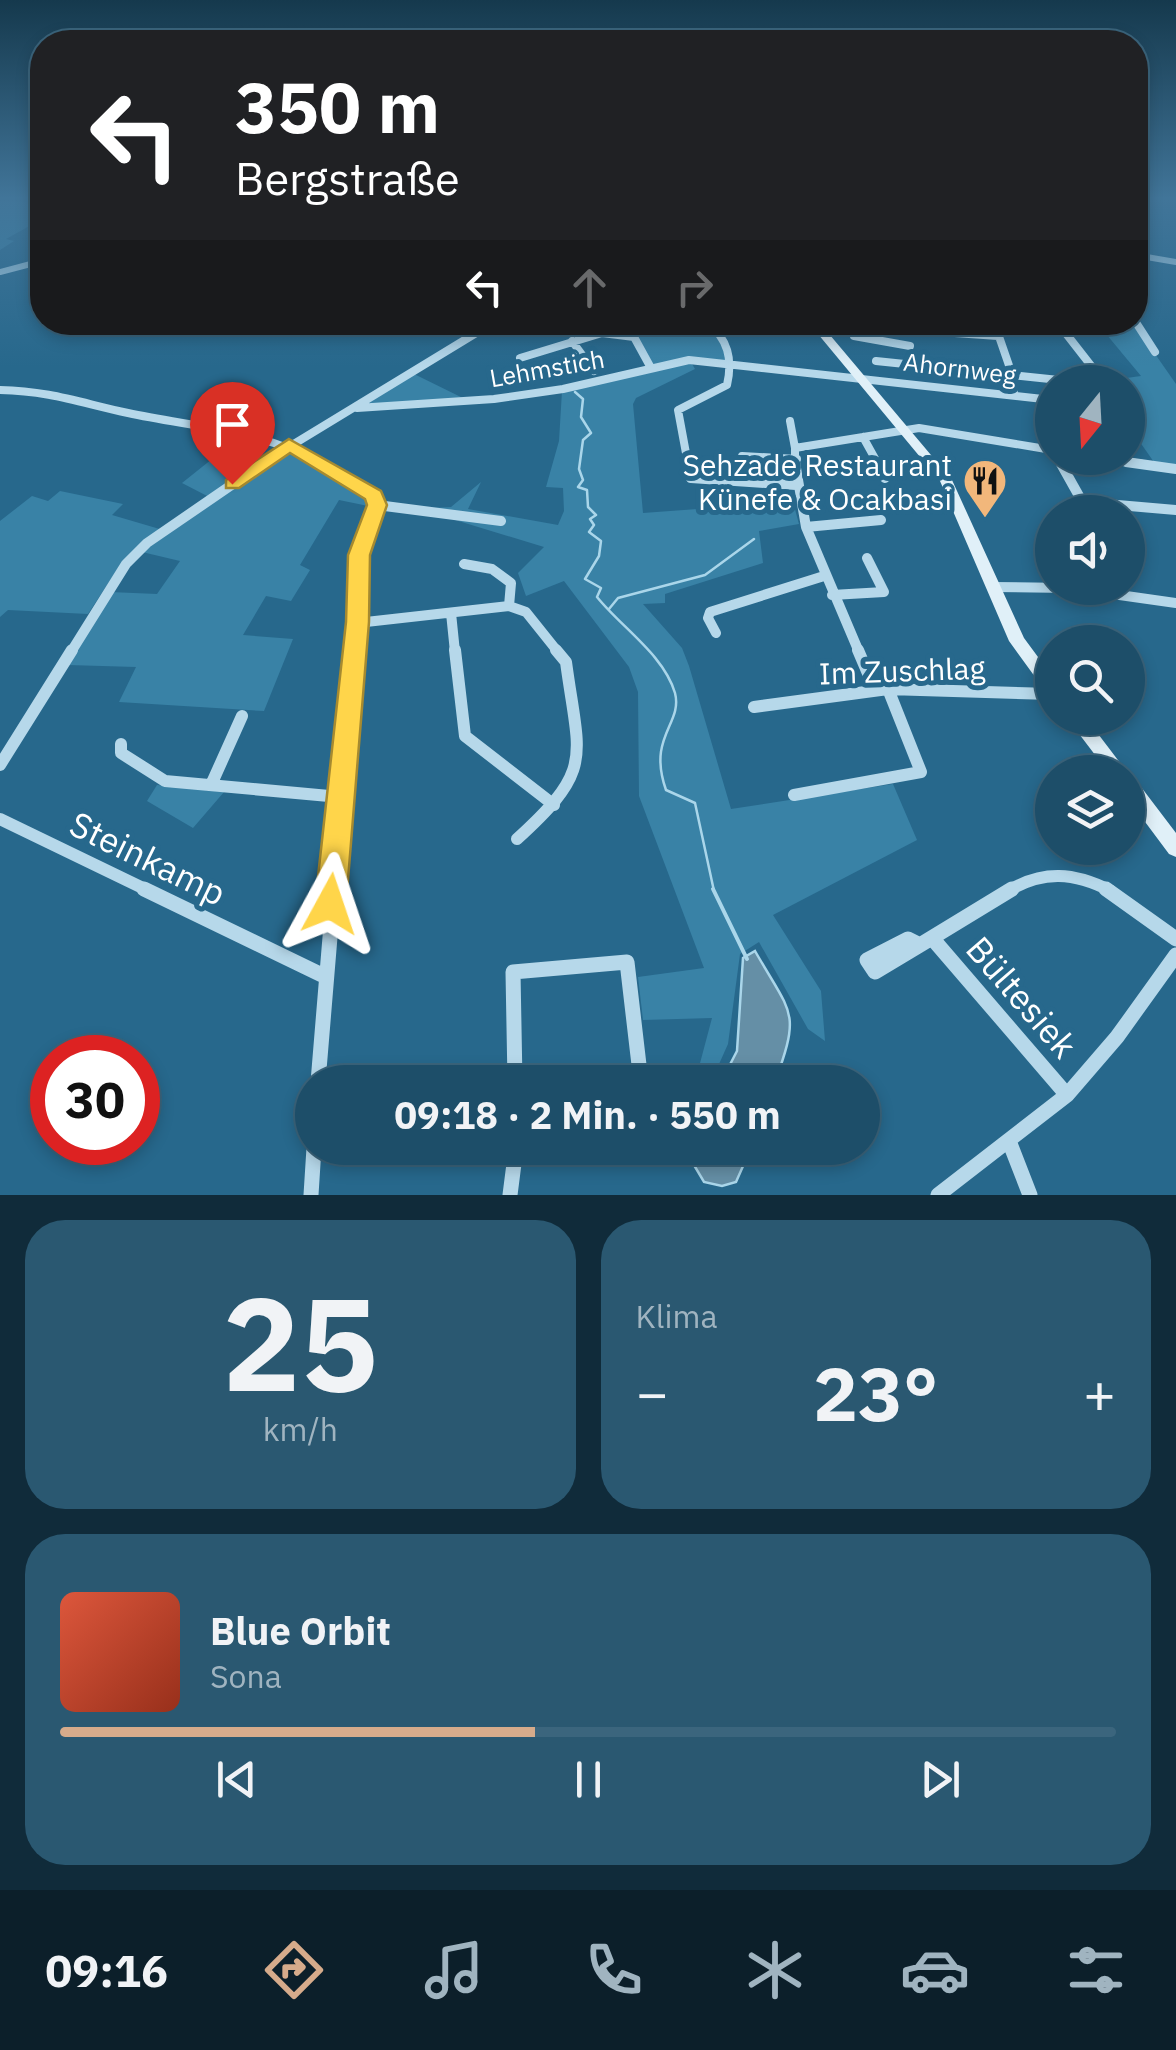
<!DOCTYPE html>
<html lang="de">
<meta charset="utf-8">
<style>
:root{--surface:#1d4e69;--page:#2a5871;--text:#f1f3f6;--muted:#a0b4c0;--line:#3b657d;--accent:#d6ab8b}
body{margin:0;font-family:"IBM Plex Sans",sans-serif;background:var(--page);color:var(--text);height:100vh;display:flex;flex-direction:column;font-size:38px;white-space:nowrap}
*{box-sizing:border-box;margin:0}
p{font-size:32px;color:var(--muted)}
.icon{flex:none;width:55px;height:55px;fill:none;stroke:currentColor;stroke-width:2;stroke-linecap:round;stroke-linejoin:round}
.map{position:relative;height:1195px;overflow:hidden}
.details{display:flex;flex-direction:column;gap:25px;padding:25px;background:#102b3a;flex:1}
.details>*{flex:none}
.hud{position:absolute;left:30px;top:30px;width:1118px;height:305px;border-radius:40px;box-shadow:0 5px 15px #0003,0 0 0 2px var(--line);background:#202124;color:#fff;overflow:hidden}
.needle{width:65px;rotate:198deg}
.controls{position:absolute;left:1035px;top:365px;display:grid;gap:20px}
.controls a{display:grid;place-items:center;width:110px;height:110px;border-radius:50%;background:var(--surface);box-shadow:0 5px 15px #0003,0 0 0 2px var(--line);font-size:50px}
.speed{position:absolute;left:30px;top:1035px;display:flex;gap:20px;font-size:50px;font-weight:700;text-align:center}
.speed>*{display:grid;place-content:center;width:130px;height:130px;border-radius:50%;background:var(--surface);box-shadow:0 5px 15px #0003,0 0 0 2px var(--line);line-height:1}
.speed .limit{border:15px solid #d22;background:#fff;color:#111}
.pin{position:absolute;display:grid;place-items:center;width:85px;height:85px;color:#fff;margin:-102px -42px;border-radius:50% 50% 50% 0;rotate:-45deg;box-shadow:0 0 10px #0007}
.pin .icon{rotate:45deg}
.me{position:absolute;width:110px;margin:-55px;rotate:5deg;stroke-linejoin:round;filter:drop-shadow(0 0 8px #0008)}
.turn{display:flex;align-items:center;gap:35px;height:210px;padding:0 40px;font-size:45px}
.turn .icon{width:130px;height:130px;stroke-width:2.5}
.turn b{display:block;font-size:70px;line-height:85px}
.lanes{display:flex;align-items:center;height:95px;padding:0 40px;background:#0003;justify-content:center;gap:50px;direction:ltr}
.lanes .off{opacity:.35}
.big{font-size:75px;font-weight:800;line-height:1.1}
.details .card{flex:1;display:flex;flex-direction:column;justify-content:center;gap:15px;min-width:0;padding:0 35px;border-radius:40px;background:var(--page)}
.details .dial{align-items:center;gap:0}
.dial b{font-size:130px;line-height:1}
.song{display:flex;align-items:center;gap:30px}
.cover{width:120px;height:120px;border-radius:15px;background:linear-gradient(135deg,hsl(10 70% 55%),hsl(10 70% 35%))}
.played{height:10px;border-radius:5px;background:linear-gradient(90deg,var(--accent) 45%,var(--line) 45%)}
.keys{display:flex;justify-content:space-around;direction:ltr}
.heat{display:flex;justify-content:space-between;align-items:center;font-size:55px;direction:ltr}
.details .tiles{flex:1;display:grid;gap:25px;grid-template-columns:1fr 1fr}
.card:last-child{grid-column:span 2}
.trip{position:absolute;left:295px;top:1065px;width:585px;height:100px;border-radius:50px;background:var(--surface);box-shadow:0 5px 15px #0003,0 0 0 2px var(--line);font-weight:800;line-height:100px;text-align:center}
.tab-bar{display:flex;height:160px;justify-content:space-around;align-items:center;background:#0c1f2a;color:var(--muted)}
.tab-bar .icon{width:70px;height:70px}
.tab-bar .selected{color:var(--accent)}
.tab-bar b{font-size:45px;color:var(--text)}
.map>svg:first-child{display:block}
.green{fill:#3982a6}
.water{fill:#658fa6;stroke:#aad6ea;stroke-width:2.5}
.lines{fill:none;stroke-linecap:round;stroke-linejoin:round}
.stream-far1{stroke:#aad6ea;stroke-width:2.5}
.stream{stroke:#aad6ea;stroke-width:4}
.minor-far4{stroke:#b6d8ea;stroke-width:6}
.minor-far3{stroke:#b6d8ea;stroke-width:8}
.minor-far2{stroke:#b6d8ea;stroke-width:10}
.minor-far1{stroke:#b6d8ea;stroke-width:12}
.minor{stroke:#b6d8ea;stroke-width:15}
.secondary{fill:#e0f0f8;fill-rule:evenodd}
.route{fill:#ffd54a;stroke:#a68a30;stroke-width:2.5}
.labels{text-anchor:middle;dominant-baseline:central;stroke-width:10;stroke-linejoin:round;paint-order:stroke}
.far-street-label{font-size:25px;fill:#fff;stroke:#27688c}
.poi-label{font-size:30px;fill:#fff;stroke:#27688c;text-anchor:end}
.street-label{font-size:30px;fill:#fff;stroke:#27688c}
.near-street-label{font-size:35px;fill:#fff;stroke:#27688c}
</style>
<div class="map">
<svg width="1176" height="1195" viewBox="0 0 1176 1195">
<rect width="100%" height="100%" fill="#27688c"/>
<path class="green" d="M0,201L42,203V219L6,239L14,241L0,250Z
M615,323H706L720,333L730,363L688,359L651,365L635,337Z
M1097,323L1137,328L1176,384V468L1156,465L1128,425V382H1097L1141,376Z
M691,362L695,369L636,398L633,404L643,513L793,502L799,524L759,531L763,563L665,594V603L643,604L682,648L689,666L731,809L893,784L917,840L773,915L821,991L825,1041L808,1029L759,942L740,954L728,1044L711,1082H695L712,1018L643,1020L638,977L704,968L639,796L638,692L629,667L564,581L526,596L518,573L544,547L429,512L431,508L451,507L481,482L468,509L558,525L564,511L563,488L546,487L559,441L562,391Z
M414,374L469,401L369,407L367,403Z
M291,450L370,497L373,507L339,500L300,565L310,570L291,601L266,596L243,635L293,639L264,711L119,702L136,667L68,665L110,592L157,594L180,561L142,552Z
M212,459L260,464L211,498L182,483Z
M60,491L123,504L112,515L163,530L122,562L88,614L8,610L0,617V521L32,496L48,501Z
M157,785L224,792L193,828L147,801Z"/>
<path class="water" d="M755,951C792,1016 801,1010 775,1082H721L737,1051L743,958Z
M690,1148H751L736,1182L722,1186L704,1182L691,1160Z"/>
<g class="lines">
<path class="stream-far1" d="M575,392L583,399L581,417L591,433L583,440L579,469L583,480L578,487L587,490L588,507L596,515L590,519L594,525L589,532L601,541L599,556L585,579L601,588L597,597C621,627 664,655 675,693C683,724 647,736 666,790L695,803L714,891
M609,609L618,598L705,575L754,539"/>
<path class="stream" d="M713,889L747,959"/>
<path class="minor-far4" d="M1135,255L1176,262
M0,272L42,261"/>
<path class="minor-far3" d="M1135,321L1155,352
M429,322L485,326
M994,322L1013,377L1014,395
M1057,322L1096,372V378L1080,382
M897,329L998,336
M854,336L910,346
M572,341L594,371
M520,358L602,333L634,337L651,368
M876,361L1078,382
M0,390C50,391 81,403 128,413C192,427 264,430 321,464
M357,408L494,399L563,389L689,360L1052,400
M790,421L795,448
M863,437L878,464
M742,456L797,459
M1058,458L1061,464
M1101,458L1143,464
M261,464L486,327L504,322
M688,464L678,410L727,385C733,359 728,339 707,322
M795,464V448L919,428L1052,450"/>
<path class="minor-far2" d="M316,462L373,496L377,505L359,555L355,652
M688,462L691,478L796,485
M795,462L806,527L859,652
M876,462L885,478
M1060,462L1088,512
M1126,462L1176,469
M1083,502L1176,510
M377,505L501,521
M806,527L881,520
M464,564L492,569L511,583L509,606
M992,587L1070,588L1176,603
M832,595L884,592L867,558
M451,613L455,652
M357,623L509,606L526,612L558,652
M716,633L708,618L710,612L824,576
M71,652L126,564L147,543L265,462"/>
<path class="minor-far1" d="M455,650L465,736L554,805
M858,650L875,690
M754,707L888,689L1052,694
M121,744V753L165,781L340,797
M0,765L72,650
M211,785L242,716
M794,795L921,772L888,689
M0,819L149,891
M517,839C595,768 579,759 566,662L556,650
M334,891L355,650
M1008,891C1043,870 1074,872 1111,891"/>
<path class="minor" d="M144,889L324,976
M1106,889L1176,939
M932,938L1067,1095
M908,939L920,945L875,972L867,960Z
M920,945L1012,889
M318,1082L334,889
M515,1082L513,972L627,962L641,1082
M1009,1141L1030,1195
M311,1195L314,1148
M510,1195L516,1148
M938,1195L1067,1095L1117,1037L1176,955"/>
<path class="secondary" d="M808,322H819L952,480L1024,638L1052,676V693L1046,692L1009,641L940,481Z
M1067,718H1086L1127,772H1108Z
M1128,777L1135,779L1176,833V857L1169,854L1128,799Z"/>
</g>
<linearGradient id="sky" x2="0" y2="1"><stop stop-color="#15394d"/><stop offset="0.54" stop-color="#417599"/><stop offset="1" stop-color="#417599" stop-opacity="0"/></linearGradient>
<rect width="1176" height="367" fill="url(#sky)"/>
<path class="route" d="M289,439L381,491L387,505L370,555L369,622L346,904L341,915L330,919L319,915L315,904L346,622L348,555L367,505L365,499L290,453L239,488H226V480Z"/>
<defs>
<symbol id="restaurant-pin" viewBox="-11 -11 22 30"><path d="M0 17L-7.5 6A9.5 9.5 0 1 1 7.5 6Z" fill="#f2b77b" stroke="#27688c"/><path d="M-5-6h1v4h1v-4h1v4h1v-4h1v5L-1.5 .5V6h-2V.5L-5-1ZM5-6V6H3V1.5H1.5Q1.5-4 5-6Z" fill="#111"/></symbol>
</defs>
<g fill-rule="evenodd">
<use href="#restaurant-pin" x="960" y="456" width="50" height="68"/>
</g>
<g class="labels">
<g class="far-street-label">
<text transform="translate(547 368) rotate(-10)">Lehmstich</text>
<text transform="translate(960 368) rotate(7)">Ahornweg</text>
</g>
<g class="poi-label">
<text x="952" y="464">Sehzade Restaurant<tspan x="952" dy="34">Künefe &amp; Ocakbasi</tspan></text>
</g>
<g class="street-label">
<text transform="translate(902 670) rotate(-2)">Im Zuschlag</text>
</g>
<g class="near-street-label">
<text transform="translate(148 858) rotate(26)">Steinkamp</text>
<text transform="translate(1022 997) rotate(49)">Bültesiek</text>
</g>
</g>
</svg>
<div class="controls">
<a><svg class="needle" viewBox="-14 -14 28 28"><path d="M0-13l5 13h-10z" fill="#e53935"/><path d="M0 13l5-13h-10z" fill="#a0b4c0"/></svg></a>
<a><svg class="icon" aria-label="sound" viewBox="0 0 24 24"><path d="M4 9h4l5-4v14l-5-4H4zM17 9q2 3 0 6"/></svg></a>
<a><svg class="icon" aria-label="search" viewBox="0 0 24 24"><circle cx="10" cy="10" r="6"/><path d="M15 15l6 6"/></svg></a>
<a><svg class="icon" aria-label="layers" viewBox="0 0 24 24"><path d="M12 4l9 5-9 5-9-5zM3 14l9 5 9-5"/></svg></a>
</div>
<div class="speed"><div class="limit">30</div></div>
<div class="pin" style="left:232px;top:484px;background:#d93025"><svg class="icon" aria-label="arrive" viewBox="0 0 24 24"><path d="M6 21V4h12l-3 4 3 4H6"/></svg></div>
<svg class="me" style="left:330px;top:904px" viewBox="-20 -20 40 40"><path d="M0-17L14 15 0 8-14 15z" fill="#ffd54a" stroke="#fff" stroke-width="4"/></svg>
<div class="trip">09:18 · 2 Min. · 550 m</div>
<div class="hud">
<div class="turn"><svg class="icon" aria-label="left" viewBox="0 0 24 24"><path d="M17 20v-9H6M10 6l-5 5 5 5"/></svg><div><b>350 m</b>Bergstraße</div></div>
<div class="lanes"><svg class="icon" aria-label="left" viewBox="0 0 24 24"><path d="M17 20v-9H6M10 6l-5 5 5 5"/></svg><svg class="icon off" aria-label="ahead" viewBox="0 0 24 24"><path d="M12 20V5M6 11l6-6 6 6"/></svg><svg class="icon off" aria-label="right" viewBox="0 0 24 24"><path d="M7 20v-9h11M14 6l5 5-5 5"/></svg></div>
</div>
</div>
<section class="details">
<div class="tiles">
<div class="card dial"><b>25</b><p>km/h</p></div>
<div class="card"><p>Klima</p>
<div class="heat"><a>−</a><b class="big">23°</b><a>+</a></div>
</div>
<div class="card">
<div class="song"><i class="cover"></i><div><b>Blue Orbit</b><p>Sona</p></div></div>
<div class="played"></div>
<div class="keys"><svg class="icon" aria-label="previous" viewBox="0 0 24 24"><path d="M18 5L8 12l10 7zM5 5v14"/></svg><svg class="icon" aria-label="pause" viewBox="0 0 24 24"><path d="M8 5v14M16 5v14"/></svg><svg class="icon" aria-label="next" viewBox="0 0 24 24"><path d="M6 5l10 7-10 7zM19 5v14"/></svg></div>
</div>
</div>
</section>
<nav class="tab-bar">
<b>09:16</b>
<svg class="icon selected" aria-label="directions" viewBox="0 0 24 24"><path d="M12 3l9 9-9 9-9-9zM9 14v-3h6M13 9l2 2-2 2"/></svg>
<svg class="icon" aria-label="music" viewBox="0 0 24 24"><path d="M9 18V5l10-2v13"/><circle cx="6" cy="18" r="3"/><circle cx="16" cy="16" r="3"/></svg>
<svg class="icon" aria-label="phone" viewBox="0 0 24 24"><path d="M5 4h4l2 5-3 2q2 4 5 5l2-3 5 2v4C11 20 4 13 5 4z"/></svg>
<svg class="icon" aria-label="climate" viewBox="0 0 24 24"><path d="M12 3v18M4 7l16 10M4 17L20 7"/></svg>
<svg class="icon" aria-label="car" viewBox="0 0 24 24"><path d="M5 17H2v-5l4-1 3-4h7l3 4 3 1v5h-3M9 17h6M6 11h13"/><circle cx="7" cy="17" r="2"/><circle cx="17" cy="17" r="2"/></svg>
<svg class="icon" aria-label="filters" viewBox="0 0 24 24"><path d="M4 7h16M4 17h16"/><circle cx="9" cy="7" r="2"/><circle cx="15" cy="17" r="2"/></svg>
</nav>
